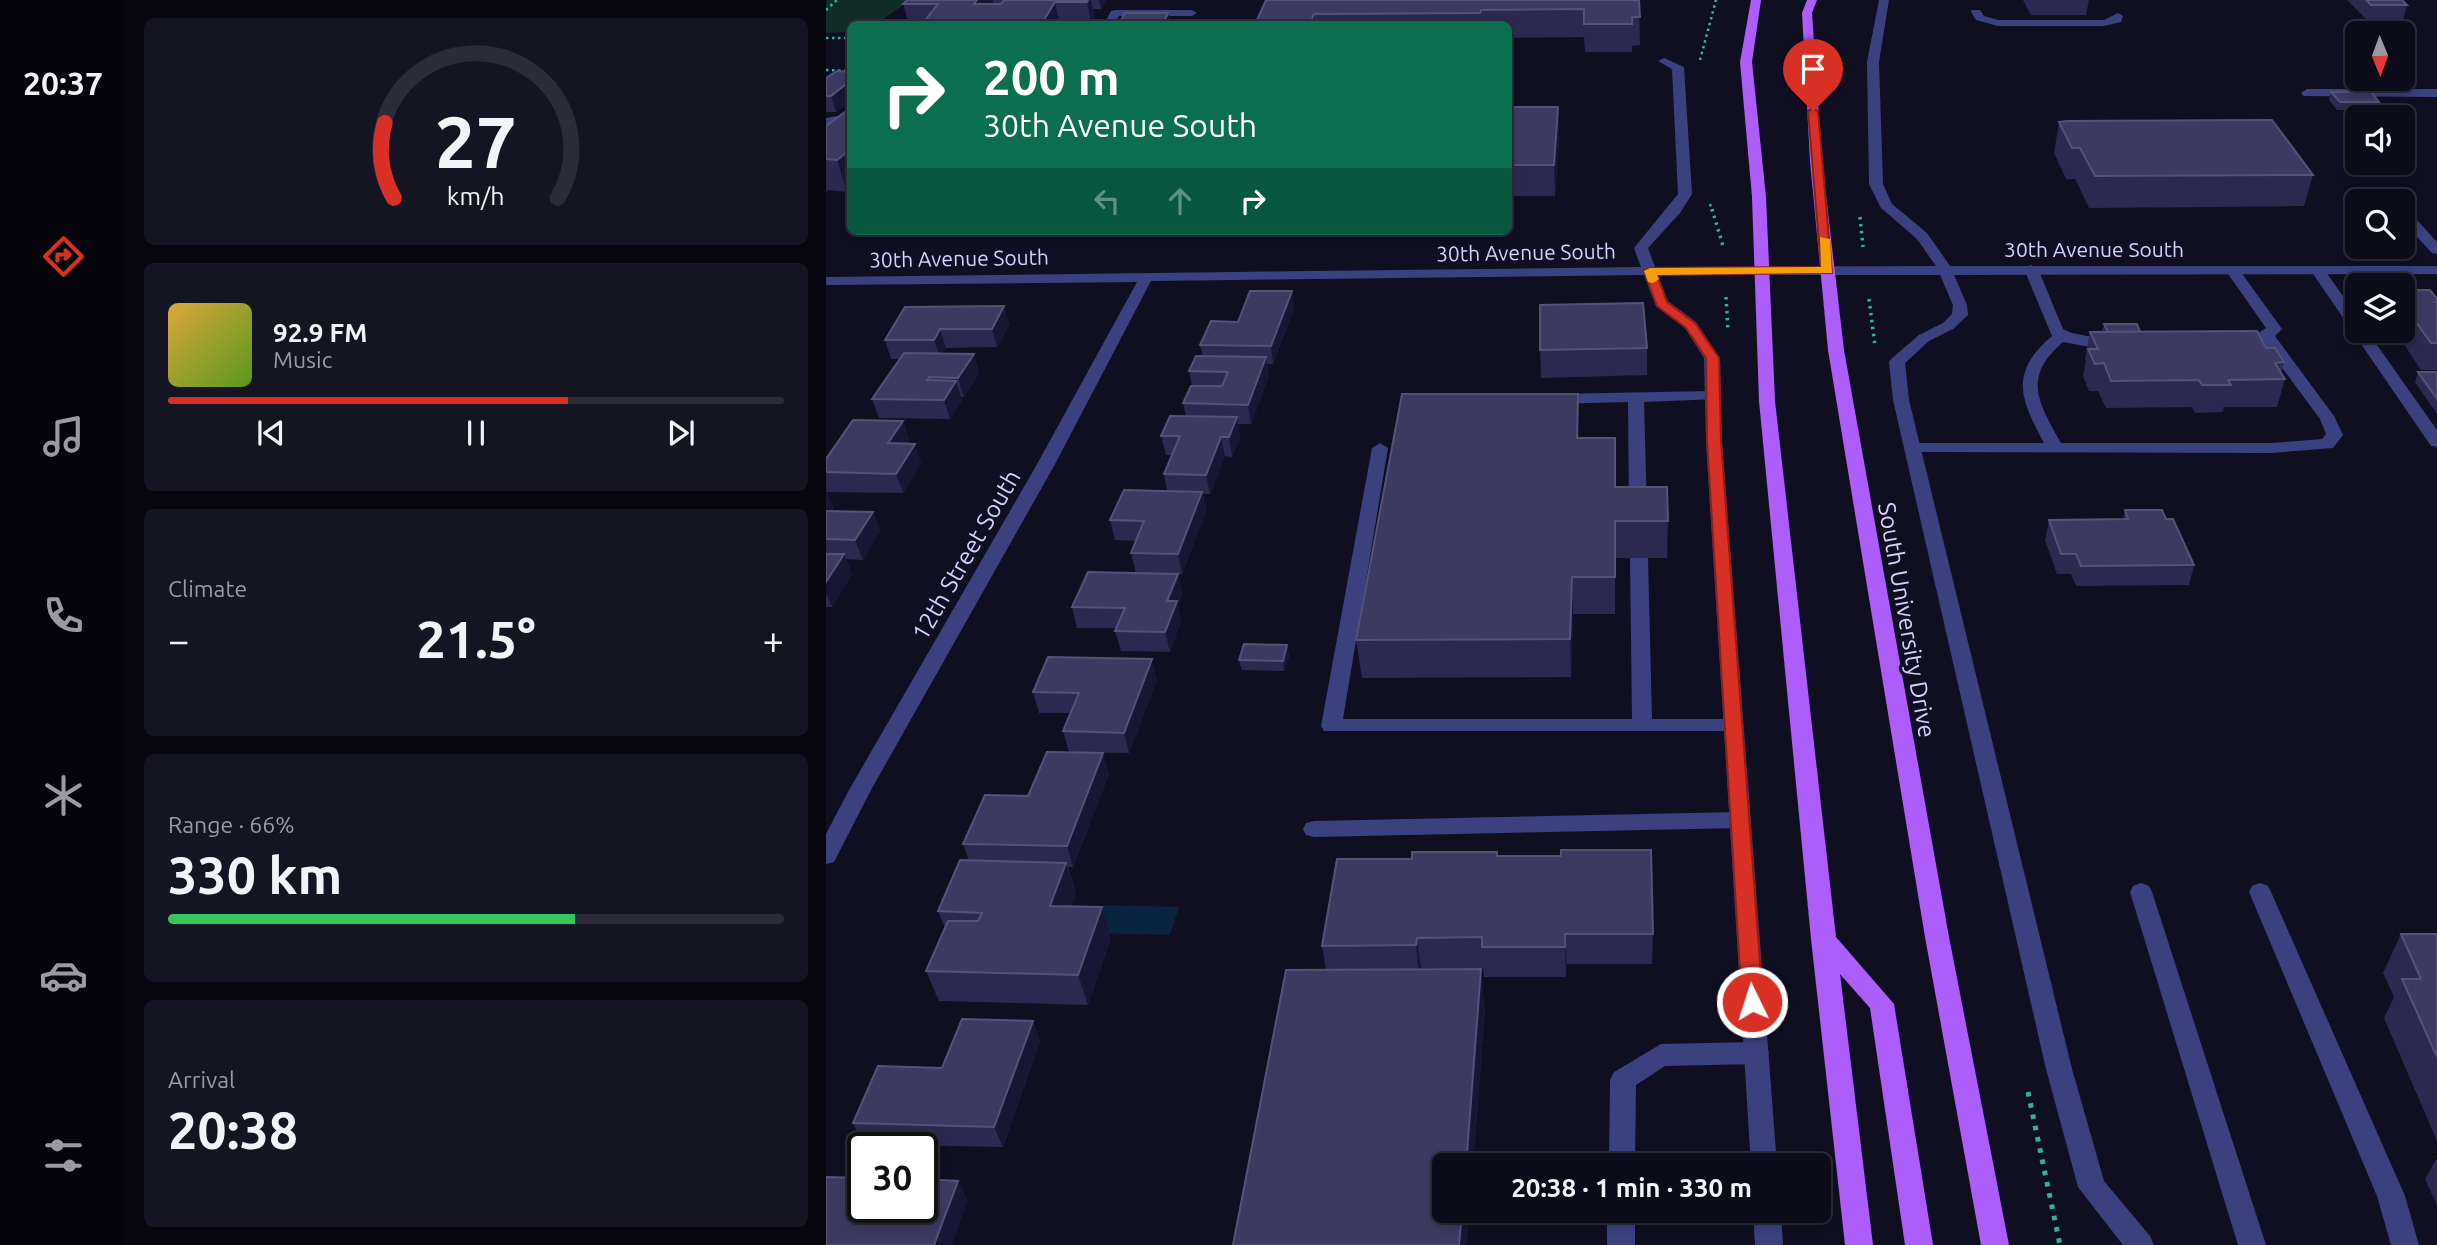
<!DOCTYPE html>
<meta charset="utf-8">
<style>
:root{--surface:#0c0b1a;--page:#151423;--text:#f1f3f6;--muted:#9a9ba2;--line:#2c2b39;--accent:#d93025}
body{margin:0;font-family:Ubuntu,sans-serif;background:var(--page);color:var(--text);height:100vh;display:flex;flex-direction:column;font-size:26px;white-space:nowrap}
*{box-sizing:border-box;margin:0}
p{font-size:23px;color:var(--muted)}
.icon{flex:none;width:38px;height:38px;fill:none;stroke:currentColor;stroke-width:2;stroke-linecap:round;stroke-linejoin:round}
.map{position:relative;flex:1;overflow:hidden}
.side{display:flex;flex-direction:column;gap:18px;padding:18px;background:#07060e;width:700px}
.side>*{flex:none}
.banner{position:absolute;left:21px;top:21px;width:665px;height:214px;border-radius:10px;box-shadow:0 4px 10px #0003,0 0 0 2px var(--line);background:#0b6e4f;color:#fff;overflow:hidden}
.needle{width:46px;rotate:179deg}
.controls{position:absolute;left:1519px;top:21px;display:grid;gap:14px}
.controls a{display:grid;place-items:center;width:70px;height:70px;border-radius:10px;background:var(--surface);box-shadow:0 4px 10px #0003,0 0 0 2px var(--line);font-size:35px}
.speed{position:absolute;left:21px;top:1132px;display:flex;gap:14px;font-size:35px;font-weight:700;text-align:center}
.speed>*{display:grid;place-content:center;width:91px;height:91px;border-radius:50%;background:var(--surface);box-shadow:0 4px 10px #0003,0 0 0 2px var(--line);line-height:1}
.speed .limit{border:4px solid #111;border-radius:10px;background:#fff;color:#111}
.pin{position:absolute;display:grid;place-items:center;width:60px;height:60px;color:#fff;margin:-72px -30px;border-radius:50% 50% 50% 0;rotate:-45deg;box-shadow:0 0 7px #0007}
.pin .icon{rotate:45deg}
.me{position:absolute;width:77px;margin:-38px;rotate:356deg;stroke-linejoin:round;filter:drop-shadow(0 0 5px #0008)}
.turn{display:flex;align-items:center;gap:24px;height:147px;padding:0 21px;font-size:32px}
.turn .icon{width:91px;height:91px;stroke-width:2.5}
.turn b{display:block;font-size:49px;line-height:60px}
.lanes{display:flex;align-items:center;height:66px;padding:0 21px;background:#0003;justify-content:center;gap:35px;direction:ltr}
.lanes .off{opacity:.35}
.big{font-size:52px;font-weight:600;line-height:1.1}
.side .tile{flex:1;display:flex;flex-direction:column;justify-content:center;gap:10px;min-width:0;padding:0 24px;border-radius:10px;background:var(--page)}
.side .dial{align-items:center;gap:0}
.dial svg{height:182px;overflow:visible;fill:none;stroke:var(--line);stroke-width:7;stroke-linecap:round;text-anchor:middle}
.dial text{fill:var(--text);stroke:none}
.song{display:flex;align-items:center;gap:21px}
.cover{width:84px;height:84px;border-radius:10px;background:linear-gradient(135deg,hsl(40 70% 55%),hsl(90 70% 35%))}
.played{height:7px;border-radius:4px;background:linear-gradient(90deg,var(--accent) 65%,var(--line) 65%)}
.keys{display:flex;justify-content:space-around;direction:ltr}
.heat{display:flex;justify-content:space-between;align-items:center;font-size:38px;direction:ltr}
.charge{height:10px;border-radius:5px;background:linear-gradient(90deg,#34c759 66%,var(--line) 0)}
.trip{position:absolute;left:606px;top:1153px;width:399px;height:70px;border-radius:10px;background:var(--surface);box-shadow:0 4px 10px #0003,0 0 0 2px var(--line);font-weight:600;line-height:70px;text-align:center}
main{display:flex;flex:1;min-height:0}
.tab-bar{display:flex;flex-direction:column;width:126px;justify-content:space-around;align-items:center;background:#05040a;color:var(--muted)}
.tab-bar .icon{width:49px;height:49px}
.tab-bar .active{color:var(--accent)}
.tab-bar b{font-size:32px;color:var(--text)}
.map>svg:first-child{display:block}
.green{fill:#122c28}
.water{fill:#0b243e}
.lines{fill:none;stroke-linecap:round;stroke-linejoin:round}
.path-far2{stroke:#33b09a;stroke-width:2.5;stroke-dasharray:2.5 3.5;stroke-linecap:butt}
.path-far1{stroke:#33b09a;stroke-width:3.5;stroke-dasharray:2.5 4.5;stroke-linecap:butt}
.path{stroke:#33b09a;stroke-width:5;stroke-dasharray:4.5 7;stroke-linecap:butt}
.service{fill:#3b407f;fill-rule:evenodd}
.minor{fill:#3b407f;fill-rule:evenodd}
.primary{fill:#ad5df9;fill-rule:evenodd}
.wall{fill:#2c284f}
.shaded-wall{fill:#191635}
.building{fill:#3d3a62;stroke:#55527a;stroke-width:2}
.route{fill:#d93025;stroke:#8d1f18;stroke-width:2}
.slow{fill:#f59e0b}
.labels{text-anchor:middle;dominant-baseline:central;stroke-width:7;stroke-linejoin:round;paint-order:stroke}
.far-street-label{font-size:21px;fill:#d2d2fd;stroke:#100f22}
.street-label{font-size:24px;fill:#d2d2fd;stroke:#100f22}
</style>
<main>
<nav class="tab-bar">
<b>20:37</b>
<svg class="icon active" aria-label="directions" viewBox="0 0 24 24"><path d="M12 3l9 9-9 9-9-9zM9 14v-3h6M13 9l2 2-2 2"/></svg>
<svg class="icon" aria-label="music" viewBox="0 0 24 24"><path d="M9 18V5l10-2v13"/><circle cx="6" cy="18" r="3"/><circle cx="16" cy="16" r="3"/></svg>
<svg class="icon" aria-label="phone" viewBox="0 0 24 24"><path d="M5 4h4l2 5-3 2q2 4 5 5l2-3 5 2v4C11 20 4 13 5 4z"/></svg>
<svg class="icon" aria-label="climate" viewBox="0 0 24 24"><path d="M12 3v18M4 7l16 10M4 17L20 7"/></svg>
<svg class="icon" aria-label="car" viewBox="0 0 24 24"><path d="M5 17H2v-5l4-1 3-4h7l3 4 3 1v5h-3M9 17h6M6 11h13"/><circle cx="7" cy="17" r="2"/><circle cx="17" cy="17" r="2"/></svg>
<svg class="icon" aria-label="filters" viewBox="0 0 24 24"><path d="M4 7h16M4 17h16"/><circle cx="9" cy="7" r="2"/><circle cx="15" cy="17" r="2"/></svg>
</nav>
<section class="side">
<div class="tile dial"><svg viewBox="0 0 100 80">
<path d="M14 69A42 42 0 1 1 86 69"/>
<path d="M14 69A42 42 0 0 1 10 36" stroke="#d93025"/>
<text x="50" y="56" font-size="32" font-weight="700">27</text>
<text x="50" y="72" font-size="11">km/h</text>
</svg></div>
<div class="tile">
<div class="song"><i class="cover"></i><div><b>92.9 FM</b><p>Music</p></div></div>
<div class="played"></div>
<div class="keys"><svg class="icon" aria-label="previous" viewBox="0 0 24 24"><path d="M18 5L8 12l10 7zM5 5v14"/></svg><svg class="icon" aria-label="pause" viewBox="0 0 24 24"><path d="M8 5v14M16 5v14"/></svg><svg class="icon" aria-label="next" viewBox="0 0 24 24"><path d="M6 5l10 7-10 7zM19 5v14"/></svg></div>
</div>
<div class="tile"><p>Climate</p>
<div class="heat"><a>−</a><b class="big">21.5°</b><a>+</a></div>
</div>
<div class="tile"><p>Range · 66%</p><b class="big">330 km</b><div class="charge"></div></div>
<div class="tile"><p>Arrival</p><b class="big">20:38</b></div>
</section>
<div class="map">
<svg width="1611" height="1245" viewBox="0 0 1611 1245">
<rect width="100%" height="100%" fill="#100f22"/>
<path class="green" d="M0,0H84L50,24H24V32L0,33Z"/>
<path class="water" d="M277,905L353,907L344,935L267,933Z"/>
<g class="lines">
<path class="path-far2" d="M0,10L11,0
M0,38H24
M874,60L890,0
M0,70L24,71
M884,204L886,211"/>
<path class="path-far1" d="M886,209L897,246
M1034,217L1037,247
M900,297L902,331
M1043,299L1049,346"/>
<path class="path" d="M1202,1092L1234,1245"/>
<path class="service" d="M289,10H366L371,13L366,16H293L288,24H278L285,11Z
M1146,10H1154L1158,16L1172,20H1278L1292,13L1297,16L1295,22L1278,26H1172L1150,20L1145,12Z
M1481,89H1611V97L1477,96L1475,93Z
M1585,218L1590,219L1611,242V254L1606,253L1580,225V219Z
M1205,265L1212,269L1237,329C1252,338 1276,334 1289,345L1281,350L1237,342C1196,377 1212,402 1235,443H1446L1496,439L1500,434L1494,419L1437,342L1428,341L1425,338L1440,328L1400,271L1407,267L1412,268L1456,329L1449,336L1508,416L1517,435L1507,448L1446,453L1080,452L1078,448L1080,444L1086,443H1218C1194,398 1183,373 1226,336L1198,269Z
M1492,267L1497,268L1531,316V331H1541L1611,430V447L1605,446L1485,271Z
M886,391L892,393L894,396L892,399L818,402L821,512L812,517L803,512L802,402L726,404L718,399L726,394Z
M554,443L562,448L517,719H806L804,558L813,552L822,558L826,719H907L914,721L917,726L914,731H498L495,726L546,448Z
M914,812L922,814L925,820L922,826L914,828L488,837L480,835L477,829L480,823L488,821Z
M1315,883L1323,886L1326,892L1440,1245H1412L1304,892L1307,886Z
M1434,883L1442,886L1445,892L1579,1196L1593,1245H1565L1551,1196L1423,892L1426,886Z
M930,1042L939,1046L943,1053L939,1060L930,1064L839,1066L810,1085L809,1166H783L784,1080L788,1072L835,1044Z
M781,1211H809V1245H781Z"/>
<path class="minor" d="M1053,0H1063L1053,62L1057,184L1066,204L1101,233L1124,266H1611V274L1128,275L1141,305L1142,315L1127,329L1103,341L1079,363L1083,400L1246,1069L1278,1181L1324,1236L1328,1245H1297L1252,1187L1220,1069L1067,400L1063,362L1065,359L1093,335L1117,323L1126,314L1127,305L1114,275H832L842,301L870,322L894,358L896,441L951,1166H925L880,441L878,358L859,328L830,306L818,275L325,281L228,466L45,790L8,862L0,864V834L23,790L210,466L311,282L0,285V277L815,267L808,248L852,194L846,69L832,61L838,58L858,67L866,194L854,213L822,248L829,267L1110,266L1091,239L1055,208L1043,184L1041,62Z
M24,114V122L0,126V118Z
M927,1211H955L957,1245H929Z"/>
<path class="primary" d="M925,0H935L926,62L940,197L949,401L1010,937L1068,1004L1107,1245H1079L1044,1008L1014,974L1047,1245H1019L985,939L933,401L926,197L914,62Z
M981,0H991L986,13L996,161L1018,350L1123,937L1183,1245H1155L1099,937L1002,350L984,161L976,13Z"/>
</g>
<path class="wall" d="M81,0H280L275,9H266L270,24H83L77,4Z
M440,0H813L814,45L806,46V52H759L758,37L682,38V24H431L430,22Z
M1197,0H1263L1260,15H1205Z
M1521,0H1576L1581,5L1577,20H1541Z
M24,72V101L10,112H0V78Z
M1505,92L1553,102L1551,110H1511L1503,100Z
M682,107H732L733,137L729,196H682Z
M24,112V189L21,192L3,190L0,192V126Z
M1233,122L1487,175L1478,206L1263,208L1249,179H1240L1228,153Z
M1577,290L1611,299V370H1595L1573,337H1557L1553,331H1577Z
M178,306L183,325L171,347L120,348L116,353L148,354L153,373L138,397H135L136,400L124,419L53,418L46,399L74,359H65L59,340Z
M468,309L447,364H441L443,376L425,424H412L414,437L406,457L399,456L384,494H377L380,511L356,574H352L356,594L352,605L355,621L344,652L295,651L289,631L290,628H251L246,607L310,573L305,553L310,541L289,540L284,520L341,491L338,474L346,455H340L335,436L360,416L357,403L366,386L363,371L377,356L374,345L412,322Z
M1278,324L1314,332L1440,348L1458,362L1455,373L1459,379L1451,407H1398L1397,412L1369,413L1366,407L1280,408L1272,391H1263L1257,376L1260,361L1259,359L1264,332H1276Z
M821,348V375L715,378L714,350Z
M1592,372H1611V414L1589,382Z
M752,394L753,438L790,487L842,521L841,558H789V614H747L745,677L536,678L530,640Z
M77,421L83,440L81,444L95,463L77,493L1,492L7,508L6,511L47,512L54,531L37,560L20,559L26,574L6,607H0V459Z
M1299,510L1340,519L1368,565L1363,585L1250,586L1245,574H1231L1219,540L1223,520L1297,519Z
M461,645L463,656L458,671L416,670L413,660Z
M331,680L303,753L243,752L237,731L245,713H213L207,692Z
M283,774L247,867H242L250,894L245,906L285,938L262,1005L113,1001L100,971L119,928L112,911L143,861L137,844L202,796Z
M671,856L827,934L826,964H741L740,977H658L657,968H595L594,969L659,1008L647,1166H618L500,970L496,946L586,859Z
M1575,934H1611V1141L1558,1018L1568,997L1557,973Z
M207,1021L214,1041L177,1147L37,1144L27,1123L116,1068Z
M1611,1158V1205L1599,1179Z"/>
<path class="shaded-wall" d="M151,0H167L169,12L148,4Z
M262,0H265L270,24H265L261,2Z
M273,0H280L275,9Z
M229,2L234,24H217L216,23Z
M342,13L344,20L342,24H337Z
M488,14L489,24H484Z
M24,81V101L10,112L5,96Z
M732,107L733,137L729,196L728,165Z
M24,150V189L21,192L11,160Z
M466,291L468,309L447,364L445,346Z
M178,306L183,325L171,347L166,329Z
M114,329L120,348L114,358L108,340Z
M148,354L153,373L138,397L132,378Z
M440,357L443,376L425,424L422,405Z
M130,381L136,400L124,419L118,400Z
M752,394L753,429L752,474L751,438Z
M411,417L414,437L406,457L403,437Z
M77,421L83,440L69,462L62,443Z
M395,437L399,456L384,494L380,475Z
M89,444L95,463L77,493L70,474Z
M0,488L7,508L0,519Z
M376,492L380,511L356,574L352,554Z
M47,512L54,531L37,560L29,540Z
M18,554L26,574L6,607L0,593V582Z
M352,574L356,594L352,605L355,621L344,652L339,632L341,601Z
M746,577L747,614L745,677L744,639Z
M461,645L463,656L458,671L457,661Z
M326,659L331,680L303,753L298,733Z
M277,753L283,774L247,867L241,846Z
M240,863L250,894L234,936L224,906Z
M276,907L285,938L262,1005L252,975Z
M739,934L741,964L740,977L739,947Z
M591,938L595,968L593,975L590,945Z
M655,969L659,1008L647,1166H640Z
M207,1021L214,1041L177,1147L168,1127Z
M132,1181L142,1201L126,1245H108Z
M636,1211H643L641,1245H633Z"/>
<path class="building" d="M81,0H151L148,4H175L178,0H262L261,2H229L216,23L96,24L112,4H77Z
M440,0H813L814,17H806V24H758V9L655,10L654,13L488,14L484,24H441L442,22H430Z
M1540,0H1576L1581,5H1545Z
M299,13H342L337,24H293Z
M11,71L24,72V81L5,96H0V78Z
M1505,92H1545L1553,102H1514Z
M682,107H732L728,165H682Z
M19,112H24V150L11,160L0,159V126Z
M1446,120L1487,175L1269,176L1254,148H1246L1233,122L1241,121Z
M1577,290H1604L1611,299V343H1605L1582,311H1577Z
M424,291H466L445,346L374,345L385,321L412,322Z
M817,303L821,348L714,350V305Z
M178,306L166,329H114L108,340H59L79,307Z
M1278,324H1311L1314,332H1282Z
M1431,331L1440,348H1449L1458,362L1449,363L1459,379L1402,380L1405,385H1376L1373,380L1285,381L1278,363L1269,364L1262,349H1272L1264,332Z
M78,353L148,354L132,378L103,377L101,380L130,381L118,400L46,399Z
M370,356L440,357L422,405L357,403L365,386H396L402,372L363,371Z
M1592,372H1611V399Z
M576,394H752L751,438H789V487H841L842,521H789V577H746L744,639L530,640Z
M344,416L411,417L403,437H395L380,475L338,474L354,436H335Z
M27,420L77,421L62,443L89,444L70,474L0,472V459Z
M298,490L376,492L352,554L305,553L318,521L284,520Z
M1299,510H1336L1340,519H1347L1368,565L1255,566L1250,554H1235L1223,520L1302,519Z
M0,511L47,512L29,540L0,539Z
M0,554H18L0,582Z
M262,572L352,574L341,601H351L339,632L289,631L299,608L246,607Z
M418,644L461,645L457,661L413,660Z
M222,657L326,659L298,733L237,731L253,693L207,692Z
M221,752L277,753L241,846L137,844L159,795L202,796Z
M735,850H825L827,934H739V947H656V937L591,938L590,945L496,946L511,859H586V852H671V856H735Z
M134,860L240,863L224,906L276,907L252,975L100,971L122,921H152L156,913L112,911Z
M1575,934H1611V1057L1576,979H1595Z
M655,969L640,1166H618V1211H636L633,1245H407L460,970Z
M136,1019L207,1021L168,1127L27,1123L52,1066L116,1068Z
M1,1177L37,1178V1208H96V1179L132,1181L108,1245H0V1179Z"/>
<path class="route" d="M987,108L992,111L1006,273L831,275L841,302L869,323L893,358L895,441L937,1002L934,1007L926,1010L919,1007L916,1002L881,441L880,358L860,328L831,306L818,271L824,268L995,267L982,111Z"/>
<path class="slow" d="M994,237L1004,239L1006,273L831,275L833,279L827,283L822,282L818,271L824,268L995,267Z"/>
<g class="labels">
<g class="far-street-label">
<text x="1268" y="249">30th Avenue South</text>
<text transform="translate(700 252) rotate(-1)">30th Avenue South</text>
<text transform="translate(133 258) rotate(-1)">30th Avenue South</text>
</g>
<g class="street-label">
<text transform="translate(140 555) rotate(-60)">12th Street South</text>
<text transform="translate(1081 620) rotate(80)">South University Drive</text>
</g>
</g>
</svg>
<div class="controls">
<a><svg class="needle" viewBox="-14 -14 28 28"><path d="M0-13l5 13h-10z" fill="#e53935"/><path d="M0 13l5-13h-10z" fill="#9a9ba2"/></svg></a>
<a><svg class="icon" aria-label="sound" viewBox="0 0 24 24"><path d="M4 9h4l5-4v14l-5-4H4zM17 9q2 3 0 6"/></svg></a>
<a><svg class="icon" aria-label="search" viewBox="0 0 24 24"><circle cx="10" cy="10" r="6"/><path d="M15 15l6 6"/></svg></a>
<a><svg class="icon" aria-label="layers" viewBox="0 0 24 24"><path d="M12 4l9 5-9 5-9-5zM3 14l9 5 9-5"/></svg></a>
</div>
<div class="speed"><div class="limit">30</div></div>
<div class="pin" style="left:987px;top:111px;background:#d93025"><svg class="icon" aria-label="arrive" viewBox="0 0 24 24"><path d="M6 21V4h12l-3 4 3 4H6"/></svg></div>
<svg class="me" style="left:926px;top:1002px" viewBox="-20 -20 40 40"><circle r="17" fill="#d93025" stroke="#fff" stroke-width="3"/><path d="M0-11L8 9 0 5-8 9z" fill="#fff"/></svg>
<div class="trip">20:38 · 1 min · 330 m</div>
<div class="banner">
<div class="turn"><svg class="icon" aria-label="right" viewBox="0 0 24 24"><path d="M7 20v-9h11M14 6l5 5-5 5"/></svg><div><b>200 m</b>30th Avenue South</div></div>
<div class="lanes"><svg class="icon off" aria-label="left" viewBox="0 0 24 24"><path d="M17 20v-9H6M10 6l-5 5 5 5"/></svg><svg class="icon off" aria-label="ahead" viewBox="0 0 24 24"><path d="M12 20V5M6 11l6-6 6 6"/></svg><svg class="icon" aria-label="right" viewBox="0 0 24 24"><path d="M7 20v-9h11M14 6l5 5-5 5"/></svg></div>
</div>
</div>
</main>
